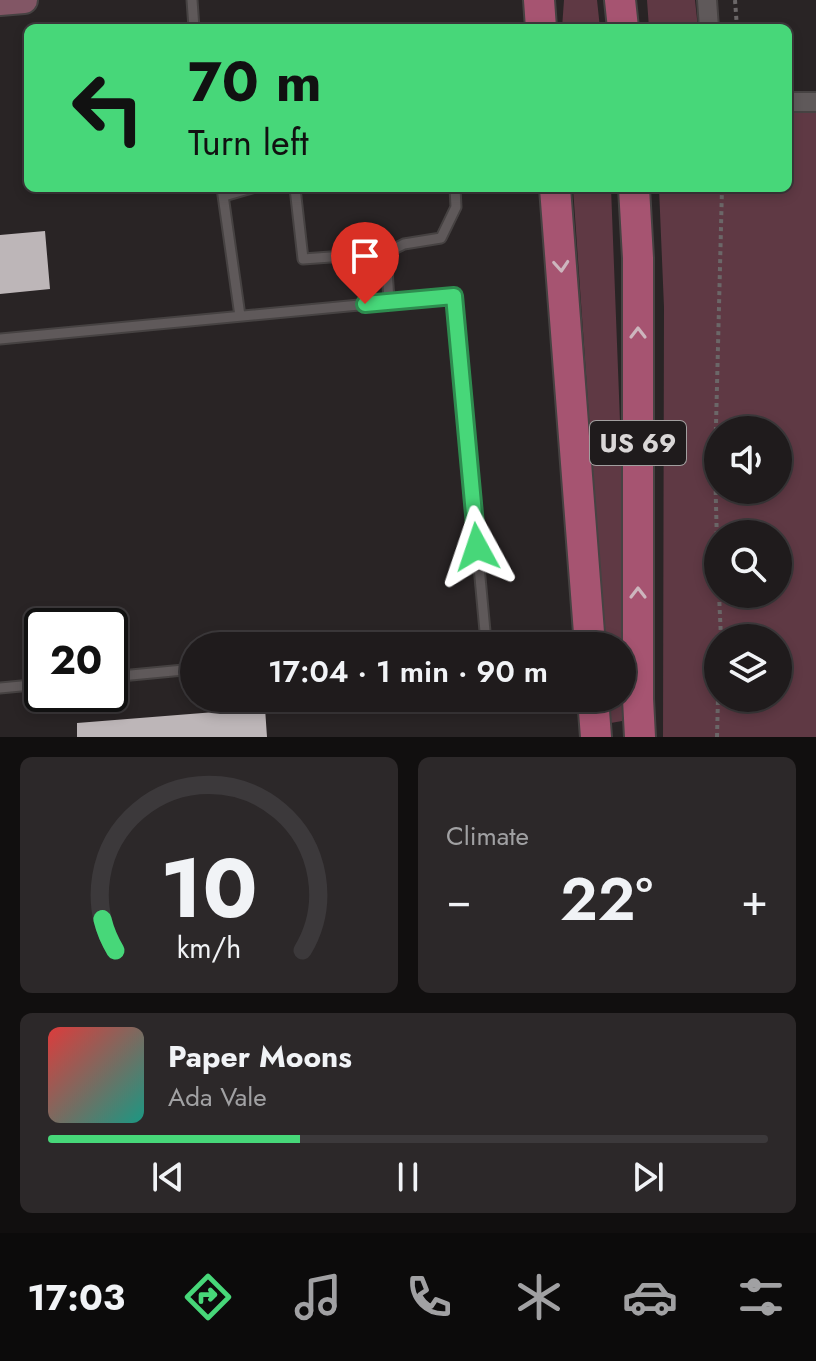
<!DOCTYPE html>
<meta charset="utf-8">
<style>
:root{--surface:#1f1b1c;--page:#2c2829;--text:#f1f3f6;--muted:#a1a1a3;--line:#3c393b;--accent:#47d779}
body{margin:0;font-family:Jost,sans-serif;background:var(--page);color:var(--text);height:100vh;display:flex;flex-direction:column;font-size:30px;white-space:nowrap}
*{box-sizing:border-box;margin:0}
p{font-size:26px;color:var(--muted)}
.icon{flex:none;width:44px;height:44px;fill:none;stroke:currentColor;stroke-width:2;stroke-linecap:round;stroke-linejoin:round}
.map{position:relative;height:737px;overflow:hidden}
.panel{display:flex;flex-direction:column;gap:20px;padding:20px;background:#110f0f;flex:1}
.panel>*{flex:none}
.banner{position:absolute;left:24px;top:24px;width:768px;height:168px;border-radius:12px;box-shadow:0 4px 12px #0003,0 0 0 2px var(--line);background:#47d779;color:#111;overflow:hidden}
.tools{position:absolute;left:704px;top:416px;display:grid;gap:16px}
.tools a{display:grid;place-items:center;width:88px;height:88px;border-radius:50%;background:var(--surface);box-shadow:0 4px 12px #0003,0 0 0 2px var(--line);font-size:40px}
.speed{position:absolute;left:24px;top:608px;display:flex;gap:16px;font-size:40px;font-weight:700;text-align:center}
.speed>*{display:grid;place-content:center;width:104px;height:104px;border-radius:50%;background:var(--surface);box-shadow:0 4px 12px #0003,0 0 0 2px var(--line);line-height:1}
.speed .limit{border:4px solid #111;border-radius:12px;background:#fff;color:#111}
.pin{position:absolute;display:grid;place-items:center;width:68px;height:68px;color:#fff;margin:-82px -34px;border-radius:50% 50% 50% 0;rotate:-45deg;box-shadow:0 0 8px #0007}
.pin .icon{rotate:45deg}
.me{position:absolute;width:88px;margin:-44px;rotate:355deg;stroke-linejoin:round;filter:drop-shadow(0 0 6px #0008)}
.turn{display:flex;align-items:center;gap:28px;height:168px;padding:0 32px;font-size:36px}
.turn .icon{width:104px;height:104px;stroke-width:2.5}
.turn b{display:block;font-size:56px;line-height:68px}
.big{font-size:60px;font-weight:600;line-height:1.1}
.panel .card{flex:1;display:flex;flex-direction:column;justify-content:center;gap:12px;min-width:0;padding:0 28px;border-radius:12px;background:var(--page)}
.panel .dial{align-items:center;gap:0}
.dial svg{height:208px;overflow:visible;fill:none;stroke:var(--line);stroke-width:7;stroke-linecap:round;text-anchor:middle}
.dial text{fill:var(--text);stroke:none}
.song{display:flex;align-items:center;gap:24px}
.cover{width:96px;height:96px;border-radius:12px;background:linear-gradient(135deg,hsl(0 70% 55%),hsl(170 70% 35%))}
.played{height:8px;border-radius:4px;background:linear-gradient(90deg,var(--accent) 35%,var(--line) 35%)}
.keys{display:flex;justify-content:space-around;direction:ltr}
.heat{display:flex;justify-content:space-between;align-items:center;font-size:44px;direction:ltr}
.panel .tiles{flex:1;display:grid;gap:20px;grid-template-columns:1fr 1fr}
.card:last-child{grid-column:span 2}
.trip{position:absolute;left:180px;top:632px;width:456px;height:80px;border-radius:40px;background:var(--surface);box-shadow:0 4px 12px #0003,0 0 0 2px var(--line);font-weight:600;line-height:80px;text-align:center}
.tab-bar{display:flex;height:128px;justify-content:space-around;align-items:center;background:#0c0b0b;color:var(--muted)}
.tab-bar .icon{width:56px;height:56px}
.tab-bar .on{color:var(--accent)}
.tab-bar b{font-size:36px;color:var(--text)}
.map>svg:first-child{display:block}
.green{fill:#5f3944;fill-rule:evenodd}
.building{fill:#bdb6b8}
.lines{fill:none;stroke-linecap:round;stroke-linejoin:round}
.lane-casing{stroke:#464242;stroke-width:13}
.street-casing{stroke:#464242;stroke-width:22}
.secondary-casing{stroke:#464242;stroke-width:30}
.primary-casing{stroke:#464242;stroke-width:34}
.path{stroke:#6b6768;stroke-width:4;stroke-dasharray:4 4;stroke-linecap:butt}
.lane{stroke:#5f595a;stroke-width:9}
.street{stroke:#5f595a;stroke-width:18}
.secondary{stroke:#825665;stroke-width:26}
.primary{stroke:#a65471;stroke-width:30}
.oneway{stroke:#cdb6be}
.route-casing{stroke:#2e8c4f;stroke-width:20}
.route{stroke:#47d779;stroke-width:14}
.labels{text-anchor:middle;dominant-baseline:central;stroke-width:8;stroke-linejoin:round;paint-order:stroke}
.shield{fill:#1f1b1c;stroke:#a29f9f;stroke-width:2}
.shield-label{font-size:26px;font-weight:bold;fill:#dad7d7}
</style>
<div class="map">
<svg width="816" height="737" viewBox="0 0 816 737">
<rect width="100%" height="100%" fill="#292425"/>
<path class="green" d="M564,0H597L600,28H562Z
M647,0H695L698,28H649Z
M788,112L816,113V737H663L664,307L659,188H788ZM778,430V490H718V430ZM778,534V594H718V534ZM778,638V698H718V638Z
M573,188H611L623,499L622,652V646H605Z
M609,698H622V721L611,723Z"/>
<path class="building" d="M45,231L50,289L0,294V235Z
M265,708L267,737H77V723Z"/>
<g class="lines">
<defs>
<path id="lane" d="M192,0L194,28
M222,188L240,316
M295,188L303,259L386,253L404,244L441,238L456,207L455,188
M224,196L252,188
M386,253L389,301
M0,339L454,296L486,642
M443,646L486,642L526,646
M110,677L194,669
M0,688L42,684"/>
<path id="street" d="M707,0L709,28
M788,102H816"/>
<path id="secondary" d="M0,2L24,0"/>
<path id="primary" d="M539,0L541,28
M620,0L623,28
M555,188L590,646
M634,188L638,258V699L640,737
M593,698L596,737"/>
</defs>
<use href="#lane" class="lane-casing"/>
<use href="#street" class="street-casing"/>
<use href="#secondary" class="secondary-casing"/>
<use href="#primary" class="primary-casing"/>
<path class="path" d="M735,0L737,28
M718,583L715,465L722,188
M719,594L721,638
M717,737L718,698"/>
<use href="#lane" class="lane"/>
<use href="#street" class="street"/>
<use href="#secondary" class="secondary"/>
<use href="#primary" class="primary"/>
</g>
<defs><path id="oneway-chevron" d="M-2-3.5L2.5 0L-2 3.5" fill="none" stroke-width="1.6" stroke-linecap="round" stroke-linejoin="round" transform="scale(2)"/></defs>
<g class="oneway">
<use href="#oneway-chevron" transform="translate(561 266) rotate(86)"/>
<use href="#oneway-chevron" transform="translate(638 333) rotate(-90)"/>
<use href="#oneway-chevron" transform="translate(638 593) rotate(-90)"/>
</g>
<g class="lines">
<defs>
<path id="route" d="M365,304L454,296L477,547"/>
</defs>
<use href="#route" class="route-casing"/>
<use href="#route" class="route"/>
</g>
<g class="labels">
<rect class="shield" x="590" y="421" width="96" height="44" rx="6"/>
<g class="shield-label">
<text x="638" y="443">US 69</text>
</g>
</g>
</svg>
<div class="tools">
<a><svg class="icon" aria-label="sound" viewBox="0 0 24 24"><path d="M4 9h4l5-4v14l-5-4H4zM17 9q2 3 0 6"/></svg></a>
<a><svg class="icon" aria-label="search" viewBox="0 0 24 24"><circle cx="10" cy="10" r="6"/><path d="M15 15l6 6"/></svg></a>
<a><svg class="icon" aria-label="layers" viewBox="0 0 24 24"><path d="M12 4l9 5-9 5-9-5zM3 14l9 5 9-5"/></svg></a>
</div>
<div class="speed"><div class="limit">20</div></div>
<div class="pin" style="left:365px;top:304px;background:#d93025"><svg class="icon" aria-label="arrive" viewBox="0 0 24 24"><path d="M6 21V4h12l-3 4 3 4H6"/></svg></div>
<svg class="me" style="left:477px;top:547px" viewBox="-20 -20 40 40"><path d="M0-17L14 15 0 8-14 15z" fill="#47d779" stroke="#fff" stroke-width="4"/></svg>
<div class="trip">17:04 · 1 min · 90 m</div>
<div class="banner">
<div class="turn"><svg class="icon" aria-label="left" viewBox="0 0 24 24"><path d="M17 20v-9H6M10 6l-5 5 5 5"/></svg><div><b>70 m</b>Turn left</div></div>
</div>
</div>
<section class="panel">
<div class="tiles">
<div class="card dial"><svg viewBox="0 0 100 80">
<path d="M14 69A42 42 0 1 1 86 69"/>
<path d="M14 69A42 42 0 0 1 9 57" stroke="#47d779"/>
<text x="50" y="56" font-size="32" font-weight="700">10</text>
<text x="50" y="72" font-size="11">km/h</text>
</svg></div>
<div class="card"><p>Climate</p>
<div class="heat"><a>−</a><b class="big">22°</b><a>+</a></div>
</div>
<div class="card">
<div class="song"><i class="cover"></i><div><b>Paper Moons</b><p>Ada Vale</p></div></div>
<div class="played"></div>
<div class="keys"><svg class="icon" aria-label="previous" viewBox="0 0 24 24"><path d="M18 5L8 12l10 7zM5 5v14"/></svg><svg class="icon" aria-label="pause" viewBox="0 0 24 24"><path d="M8 5v14M16 5v14"/></svg><svg class="icon" aria-label="next" viewBox="0 0 24 24"><path d="M6 5l10 7-10 7zM19 5v14"/></svg></div>
</div>
</div>
</section>
<nav class="tab-bar">
<b>17:03</b>
<svg class="icon on" aria-label="directions" viewBox="0 0 24 24"><path d="M12 3l9 9-9 9-9-9zM9 14v-3h6M13 9l2 2-2 2"/></svg>
<svg class="icon" aria-label="music" viewBox="0 0 24 24"><path d="M9 18V5l10-2v13"/><circle cx="6" cy="18" r="3"/><circle cx="16" cy="16" r="3"/></svg>
<svg class="icon" aria-label="phone" viewBox="0 0 24 24"><path d="M5 4h4l2 5-3 2q2 4 5 5l2-3 5 2v4C11 20 4 13 5 4z"/></svg>
<svg class="icon" aria-label="climate" viewBox="0 0 24 24"><path d="M12 3v18M4 7l16 10M4 17L20 7"/></svg>
<svg class="icon" aria-label="car" viewBox="0 0 24 24"><path d="M5 17H2v-5l4-1 3-4h7l3 4 3 1v5h-3M9 17h6M6 11h13"/><circle cx="7" cy="17" r="2"/><circle cx="17" cy="17" r="2"/></svg>
<svg class="icon" aria-label="filters" viewBox="0 0 24 24"><path d="M4 7h16M4 17h16"/><circle cx="9" cy="7" r="2"/><circle cx="15" cy="17" r="2"/></svg>
</nav>
